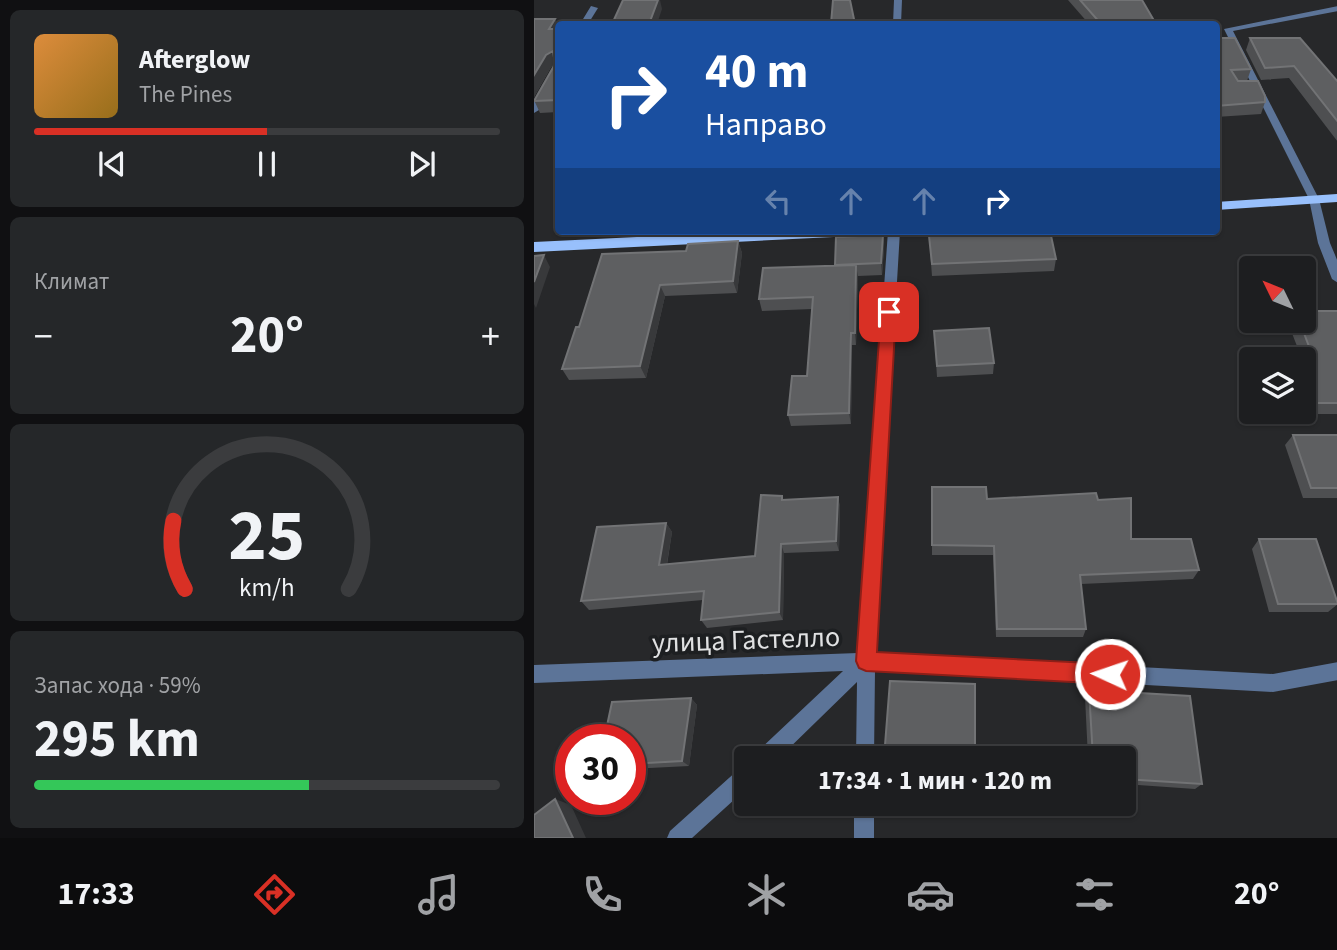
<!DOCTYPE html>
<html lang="ru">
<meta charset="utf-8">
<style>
:root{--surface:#1d1e20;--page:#252729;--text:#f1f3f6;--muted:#a0a2a5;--line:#3b3c3e;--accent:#d93025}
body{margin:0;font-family:"Source Sans 3",sans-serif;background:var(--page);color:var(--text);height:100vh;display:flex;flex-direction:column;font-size:26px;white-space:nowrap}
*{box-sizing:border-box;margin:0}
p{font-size:23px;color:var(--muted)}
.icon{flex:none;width:38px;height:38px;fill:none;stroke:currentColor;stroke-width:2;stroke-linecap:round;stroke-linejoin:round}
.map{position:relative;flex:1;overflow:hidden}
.drawer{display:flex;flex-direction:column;gap:10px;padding:10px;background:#101012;width:534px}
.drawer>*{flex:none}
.banner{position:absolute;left:21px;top:21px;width:665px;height:214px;border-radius:7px;box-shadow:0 2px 5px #0004,0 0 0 2px var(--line);background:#1a4fa0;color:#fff;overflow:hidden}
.needle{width:46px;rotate:313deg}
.fabs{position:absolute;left:705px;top:256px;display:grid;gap:14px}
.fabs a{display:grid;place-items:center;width:77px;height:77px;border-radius:7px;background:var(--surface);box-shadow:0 2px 5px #0004,0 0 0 2px var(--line);font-size:35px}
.speed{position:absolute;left:21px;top:724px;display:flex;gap:14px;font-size:35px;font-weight:700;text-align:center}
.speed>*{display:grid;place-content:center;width:91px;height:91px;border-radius:50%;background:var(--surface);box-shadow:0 2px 5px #0004,0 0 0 2px var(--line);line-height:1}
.speed .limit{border:10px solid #d22;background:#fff;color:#111}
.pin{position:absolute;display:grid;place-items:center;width:60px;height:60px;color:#fff;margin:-30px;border-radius:14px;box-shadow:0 4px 10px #0006}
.me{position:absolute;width:77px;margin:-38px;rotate:273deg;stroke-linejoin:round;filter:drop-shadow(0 0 5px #0008)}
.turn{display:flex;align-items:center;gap:24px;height:147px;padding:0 35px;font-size:32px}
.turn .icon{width:91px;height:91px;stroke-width:2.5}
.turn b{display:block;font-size:49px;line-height:60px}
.lanes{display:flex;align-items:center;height:66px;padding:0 35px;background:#0003;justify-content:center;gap:35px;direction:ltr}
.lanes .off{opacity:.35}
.big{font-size:52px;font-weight:700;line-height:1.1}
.drawer .widget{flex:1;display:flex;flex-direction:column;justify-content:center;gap:10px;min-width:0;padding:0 24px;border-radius:10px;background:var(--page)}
.drawer .dial{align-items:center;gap:0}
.dial svg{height:182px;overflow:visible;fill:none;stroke:var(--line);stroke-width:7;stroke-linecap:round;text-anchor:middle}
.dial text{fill:var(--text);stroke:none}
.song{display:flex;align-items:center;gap:21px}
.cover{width:84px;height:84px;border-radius:10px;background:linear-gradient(135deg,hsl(30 70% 55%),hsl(40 70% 35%))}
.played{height:7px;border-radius:4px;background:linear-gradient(90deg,var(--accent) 50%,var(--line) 50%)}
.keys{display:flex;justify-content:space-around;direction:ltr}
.heat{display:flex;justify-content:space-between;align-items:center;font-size:38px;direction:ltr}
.charge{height:10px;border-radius:5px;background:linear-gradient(90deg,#34c759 59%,var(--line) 0)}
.trip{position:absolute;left:200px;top:746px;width:402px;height:70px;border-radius:7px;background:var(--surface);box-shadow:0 2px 5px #0004,0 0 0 2px var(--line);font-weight:700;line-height:70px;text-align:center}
.menu{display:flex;height:112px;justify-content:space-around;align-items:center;background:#0c0c0d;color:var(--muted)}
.menu .icon{width:49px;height:49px}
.menu .selected{color:var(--accent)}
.menu b{font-size:32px;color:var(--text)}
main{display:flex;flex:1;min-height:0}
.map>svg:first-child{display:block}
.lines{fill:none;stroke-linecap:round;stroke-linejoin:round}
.minor{fill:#5c7498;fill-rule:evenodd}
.primary{fill:#98c0fc;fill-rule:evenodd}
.wall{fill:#4e4f51}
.shaded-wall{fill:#38393b}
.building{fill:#5e5f61;stroke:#727375;stroke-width:2}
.route{fill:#d93025;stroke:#8d1f18;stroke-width:2}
.labels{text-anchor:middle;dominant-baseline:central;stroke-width:7;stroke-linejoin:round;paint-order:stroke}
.near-street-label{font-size:28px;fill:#e0e1e2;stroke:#1d1f21}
</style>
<main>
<section class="drawer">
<div class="widget">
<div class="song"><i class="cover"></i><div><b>Afterglow</b><p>The Pines</p></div></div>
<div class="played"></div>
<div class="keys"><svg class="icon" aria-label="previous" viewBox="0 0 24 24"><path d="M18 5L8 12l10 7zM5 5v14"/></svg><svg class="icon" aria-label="pause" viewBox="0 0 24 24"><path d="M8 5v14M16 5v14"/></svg><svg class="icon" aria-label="next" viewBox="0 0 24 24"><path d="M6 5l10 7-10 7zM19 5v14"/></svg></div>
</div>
<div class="widget"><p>Климат</p>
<div class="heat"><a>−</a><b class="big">20°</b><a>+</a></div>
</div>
<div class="widget dial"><svg viewBox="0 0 100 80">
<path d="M14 69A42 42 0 1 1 86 69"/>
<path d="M14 69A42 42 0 0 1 9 39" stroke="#d93025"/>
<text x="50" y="56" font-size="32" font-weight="700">25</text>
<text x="50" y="72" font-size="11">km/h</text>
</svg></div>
<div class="widget"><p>Запас хода · 59%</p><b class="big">295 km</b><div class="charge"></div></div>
</section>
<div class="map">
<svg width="804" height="838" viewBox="0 0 804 838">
<rect width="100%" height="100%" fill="#27282a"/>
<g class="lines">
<path class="minor" d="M360,0H368L367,24H359Z
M57,6L64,8L54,24H46Z
M804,6V11L699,31L785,199L796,243L804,262V283L798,279L784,243L775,199L690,29Z
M24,65V75L5,110L0,113V102L19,68Z
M354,231H366L341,653L739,674L804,662V680L739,692L341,670L340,758H322L323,682L245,758H222L224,751L309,671L0,683V665L324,653Z
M212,767V789L158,838H133L136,831L205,769Z
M320,803H340V838H320Z"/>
<path class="primary" d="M804,194V202L682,210V202Z
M226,231H327L320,236L0,252V242Z"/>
</g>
<path class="wall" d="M534,0H608L622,24H555Z
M0,19H21L24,28V112L6,113L0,100L21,64L17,67L0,97Z
M682,38L717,69L713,81H704L731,102L727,114L682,117Z
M716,38L804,82V142L755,78L727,80L712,50Z
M349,235L350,247L348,275L324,276L322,345H318L317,424L257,426L254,415L273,376L278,309L228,311L225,299L301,266Z
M395,236L522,259L520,271L398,276Z
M204,241L208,253L203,293L131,296L112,378L35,380L28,369L45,327L152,251Z
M804,311V414H772L770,409V359H768L754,323L755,320H770Z
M400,331L460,363L459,374L403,377Z
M759,435H804V498H769L751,445Z
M398,487L453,499L564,500L597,539L665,570L659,579L547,584L552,629L549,637H462L459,555H398Z
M304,497L306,507L305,551L250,553L249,620L173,628L167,620L169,600L55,610L47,601L132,523L138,532L133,565L221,556L249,500Z
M725,539L804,604L794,612H735L718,549Z
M555,690L668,784L661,789L590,784V758H554L551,697Z
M157,698L163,705L155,766L96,769V740Z"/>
<path class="shaded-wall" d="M124,0H126L128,9L123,24H115Z
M21,19L24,28V32L15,29Z
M19,51L24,62L17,67L0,97V75L12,55Z
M349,235L350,247L348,275L347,263Z
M204,241L208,253L203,293L199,281Z
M10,255L16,267L2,308L0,304V282Z
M322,265L324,277L322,345L321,333Z
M126,285L131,296L112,378L106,366Z
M317,333L318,345L317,424L315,413Z
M304,497L306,507L305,551L302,541Z
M132,523L138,532L131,575L125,565Z
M247,544L250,553L249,620L245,612Z
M157,698L163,705L155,766L148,761Z
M21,799L37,805L52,838H39Z"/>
<path class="building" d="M89,0H124L115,24H78Z
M299,0H316L321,24H297Z
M546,0H608L622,24H567Z
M0,19H21L15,29H24V100L0,101L21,64L19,51L12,55L0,75Z
M348,23V24H331Z
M682,38H701L717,69L697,70L704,81H724L731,96V102L682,106Z
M716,38H766L804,82V122L760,66L731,68Z
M516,231L522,259L398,264L395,236Z
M349,235L347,263L301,265L302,237Z
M204,241L199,281L126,285L106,366L28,369L42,327H45L68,254L152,251L154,244Z
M10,255L0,282V256Z
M322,265L321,333H317L315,413L254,415L258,376H273L279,297L225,299L229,268Z
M770,311H804V403H780L770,378V365H782L765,320H770Z
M455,328L460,363L403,366L400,331Z
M759,435H804V488H777Z
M398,487H452L453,499L562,493L564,500L597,498V539H657L665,570L546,575L552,629H463L460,546L398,545Z
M227,495L248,496V500L304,497L302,541L247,544L245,612L167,620L170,591L47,601L63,527L132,523L125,565L221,556Z
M725,539H782L804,604H744Z
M356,681L441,684V758H350Z
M555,690L656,696L668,784L590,779V758H559Z
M157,698L148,761L96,764V740H70L78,702Z
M21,799L39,838H0V815Z"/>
<path class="route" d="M355,307L362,312L343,652L576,664L583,667L586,674L583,681L576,684L332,671L325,668L322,661L347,312Z"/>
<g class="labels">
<g class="near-street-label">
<text transform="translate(212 640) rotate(-2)">улица Гастелло</text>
</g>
</g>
</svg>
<div class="fabs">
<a><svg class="needle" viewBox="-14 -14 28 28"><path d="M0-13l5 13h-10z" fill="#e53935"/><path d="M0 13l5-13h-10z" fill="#a0a2a5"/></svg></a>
<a><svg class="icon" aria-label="layers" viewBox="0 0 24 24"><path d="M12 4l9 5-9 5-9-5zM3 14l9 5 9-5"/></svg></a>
</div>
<div class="speed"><div class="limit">30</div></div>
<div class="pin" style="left:355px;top:312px;background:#d93025"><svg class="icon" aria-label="arrive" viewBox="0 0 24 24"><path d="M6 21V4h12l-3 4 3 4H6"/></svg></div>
<svg class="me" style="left:576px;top:674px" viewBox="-20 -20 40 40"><circle r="17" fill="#d93025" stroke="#fff" stroke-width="3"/><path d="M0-11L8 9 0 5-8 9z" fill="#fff"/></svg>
<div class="trip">17:34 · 1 мин · 120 m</div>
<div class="banner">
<div class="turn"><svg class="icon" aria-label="right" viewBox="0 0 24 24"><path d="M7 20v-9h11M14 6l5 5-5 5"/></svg><div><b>40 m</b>Направо</div></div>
<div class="lanes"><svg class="icon off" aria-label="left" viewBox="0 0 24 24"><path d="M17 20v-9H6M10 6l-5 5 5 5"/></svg><svg class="icon off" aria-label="ahead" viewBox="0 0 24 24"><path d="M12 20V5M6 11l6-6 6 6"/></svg><svg class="icon off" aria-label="ahead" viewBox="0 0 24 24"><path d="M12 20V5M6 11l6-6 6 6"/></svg><svg class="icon" aria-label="right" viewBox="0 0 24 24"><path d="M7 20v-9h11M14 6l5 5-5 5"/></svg></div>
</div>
</div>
</main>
<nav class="menu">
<b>17:33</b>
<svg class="icon selected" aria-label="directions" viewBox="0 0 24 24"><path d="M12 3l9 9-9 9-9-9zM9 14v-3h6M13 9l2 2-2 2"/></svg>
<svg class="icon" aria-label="music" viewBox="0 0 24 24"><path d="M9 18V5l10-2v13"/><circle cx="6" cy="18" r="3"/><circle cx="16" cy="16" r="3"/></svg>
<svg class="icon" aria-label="phone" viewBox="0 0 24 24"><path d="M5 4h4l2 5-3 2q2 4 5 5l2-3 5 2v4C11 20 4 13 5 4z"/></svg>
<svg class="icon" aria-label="climate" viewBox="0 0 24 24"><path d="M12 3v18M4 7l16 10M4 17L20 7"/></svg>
<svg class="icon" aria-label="car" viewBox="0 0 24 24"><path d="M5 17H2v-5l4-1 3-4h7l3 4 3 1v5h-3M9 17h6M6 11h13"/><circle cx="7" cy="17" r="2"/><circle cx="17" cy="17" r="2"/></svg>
<svg class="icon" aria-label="filters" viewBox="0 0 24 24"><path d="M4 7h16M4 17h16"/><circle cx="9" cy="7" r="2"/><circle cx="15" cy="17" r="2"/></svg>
<b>20°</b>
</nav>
